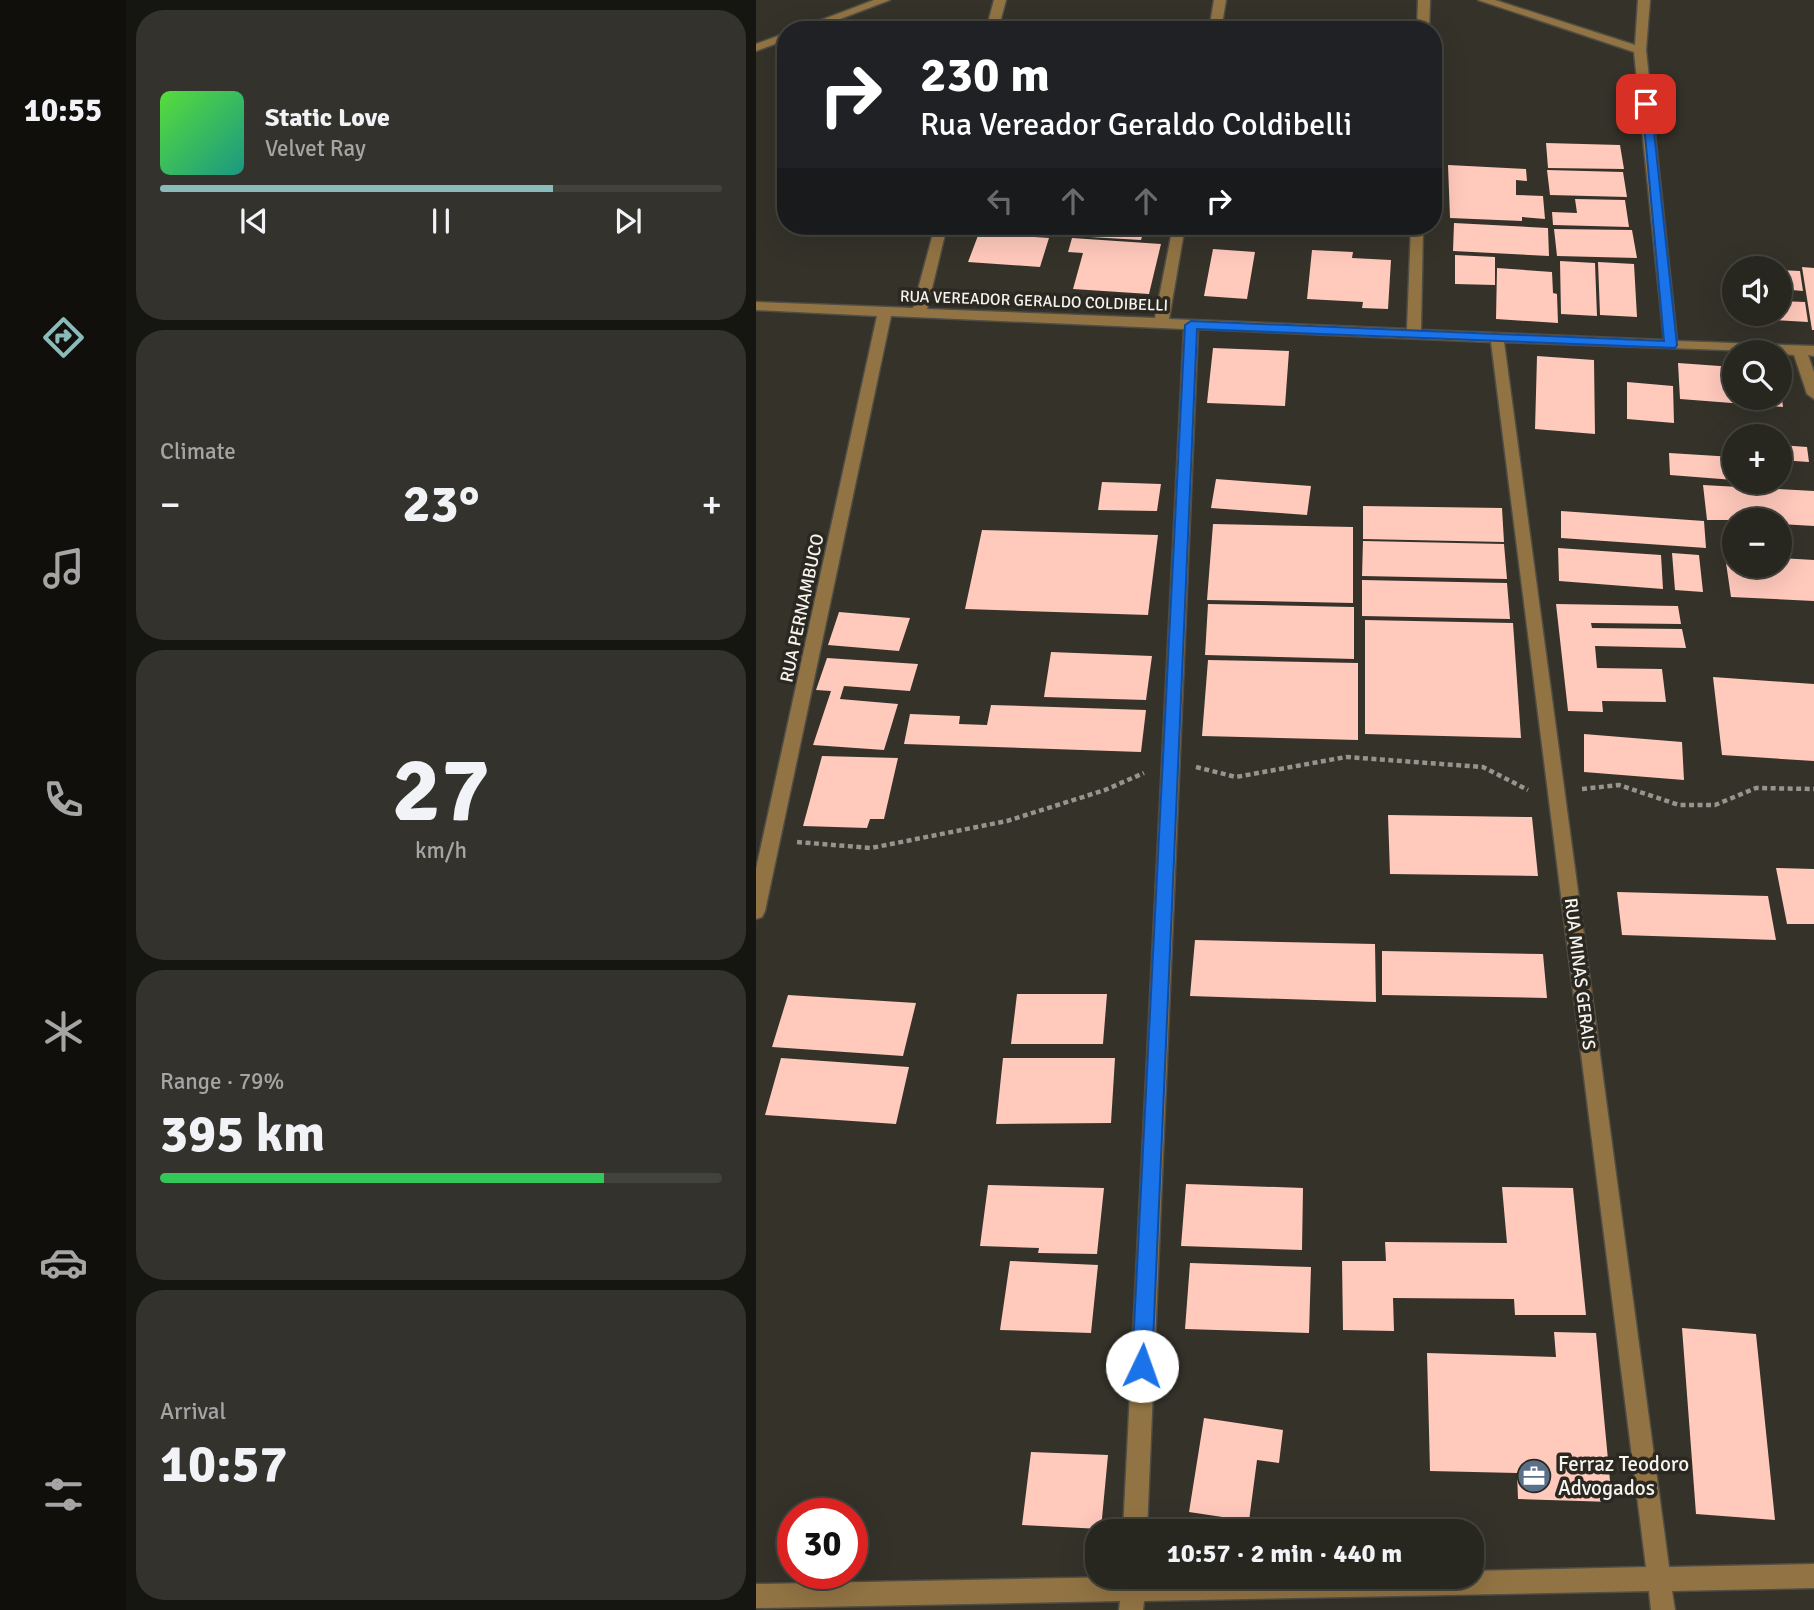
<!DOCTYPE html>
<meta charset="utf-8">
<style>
:root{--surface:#27261f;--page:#33322c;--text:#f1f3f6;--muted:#a4a5a4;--line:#43433d;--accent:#8bbbb9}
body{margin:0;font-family:Signika,sans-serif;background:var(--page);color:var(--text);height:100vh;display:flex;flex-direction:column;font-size:26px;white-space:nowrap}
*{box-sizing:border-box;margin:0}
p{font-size:23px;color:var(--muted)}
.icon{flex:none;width:38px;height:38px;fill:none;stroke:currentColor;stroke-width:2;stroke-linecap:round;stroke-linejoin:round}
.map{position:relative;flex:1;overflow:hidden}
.sheet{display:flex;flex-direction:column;gap:10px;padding:10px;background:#151511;width:630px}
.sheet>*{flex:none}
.guide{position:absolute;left:21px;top:21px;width:665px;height:214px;border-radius:28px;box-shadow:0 7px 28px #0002,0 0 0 2px var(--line);background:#202124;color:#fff;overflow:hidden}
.controls{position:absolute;left:966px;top:256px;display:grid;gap:14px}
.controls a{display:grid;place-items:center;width:70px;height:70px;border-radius:50%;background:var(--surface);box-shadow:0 7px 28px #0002,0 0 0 2px var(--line);font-size:35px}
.speed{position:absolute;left:21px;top:1498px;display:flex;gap:14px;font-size:35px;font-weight:700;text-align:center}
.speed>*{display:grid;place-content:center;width:91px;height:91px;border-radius:50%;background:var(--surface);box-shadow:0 7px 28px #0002,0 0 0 2px var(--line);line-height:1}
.speed .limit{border:10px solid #d22;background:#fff;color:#111}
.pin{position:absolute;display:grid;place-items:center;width:60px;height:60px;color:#fff;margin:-30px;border-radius:14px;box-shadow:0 4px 10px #0006}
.me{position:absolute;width:77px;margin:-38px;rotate:3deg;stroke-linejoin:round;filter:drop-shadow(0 0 5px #0008)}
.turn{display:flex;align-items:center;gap:24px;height:147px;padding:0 28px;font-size:32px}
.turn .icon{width:91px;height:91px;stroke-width:2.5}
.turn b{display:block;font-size:49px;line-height:60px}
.lanes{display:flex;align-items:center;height:66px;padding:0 28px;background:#0003;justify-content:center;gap:35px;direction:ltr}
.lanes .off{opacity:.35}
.big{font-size:52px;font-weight:700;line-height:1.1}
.sheet .tile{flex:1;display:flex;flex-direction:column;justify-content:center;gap:10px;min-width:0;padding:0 24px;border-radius:28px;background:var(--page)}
.sheet .dial{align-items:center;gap:0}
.dial b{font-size:91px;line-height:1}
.song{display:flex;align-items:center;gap:21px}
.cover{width:84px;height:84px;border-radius:10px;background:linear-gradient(135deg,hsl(110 70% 55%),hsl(170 70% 35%))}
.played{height:7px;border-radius:4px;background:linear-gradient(90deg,var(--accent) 70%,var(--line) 70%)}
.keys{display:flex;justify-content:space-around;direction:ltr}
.heat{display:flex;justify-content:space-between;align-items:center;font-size:38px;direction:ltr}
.charge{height:10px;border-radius:5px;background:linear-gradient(90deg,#34c759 79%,var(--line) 0)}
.trip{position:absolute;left:329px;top:1519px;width:399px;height:70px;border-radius:28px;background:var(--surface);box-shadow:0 7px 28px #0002,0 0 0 2px var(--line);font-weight:700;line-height:70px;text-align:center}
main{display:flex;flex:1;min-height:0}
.menu{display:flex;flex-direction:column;width:126px;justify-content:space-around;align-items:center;background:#100f0c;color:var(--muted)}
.menu .icon{width:49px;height:49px}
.menu .selected{color:var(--accent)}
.menu b{font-size:32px;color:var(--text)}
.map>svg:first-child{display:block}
.building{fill:#ffc9bc}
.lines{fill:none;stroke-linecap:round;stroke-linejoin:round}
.minor-casing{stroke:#4f4d45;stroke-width:3}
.path{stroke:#95948d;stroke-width:4.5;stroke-dasharray:5 3.5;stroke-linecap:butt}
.minor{fill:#927444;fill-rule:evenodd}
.route{fill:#1a73e8;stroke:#114b97;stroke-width:2}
.labels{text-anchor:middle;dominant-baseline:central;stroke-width:7;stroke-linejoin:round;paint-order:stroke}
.far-street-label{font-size:16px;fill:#f5f4ee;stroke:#2a2820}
.street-label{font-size:18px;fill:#f5f4ee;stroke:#2a2820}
.near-poi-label{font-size:21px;fill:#f5f4ee;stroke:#2a2820;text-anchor:start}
</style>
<main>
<nav class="menu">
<b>10:55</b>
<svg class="icon selected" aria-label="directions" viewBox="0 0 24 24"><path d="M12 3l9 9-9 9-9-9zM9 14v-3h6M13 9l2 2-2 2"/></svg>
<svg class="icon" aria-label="music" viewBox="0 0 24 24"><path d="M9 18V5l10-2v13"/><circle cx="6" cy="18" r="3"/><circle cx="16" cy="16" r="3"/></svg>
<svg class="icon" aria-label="phone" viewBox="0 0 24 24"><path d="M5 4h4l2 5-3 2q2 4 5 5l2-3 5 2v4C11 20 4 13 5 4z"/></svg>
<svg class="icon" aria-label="climate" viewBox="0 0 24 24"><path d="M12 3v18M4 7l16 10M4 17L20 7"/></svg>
<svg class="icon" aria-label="car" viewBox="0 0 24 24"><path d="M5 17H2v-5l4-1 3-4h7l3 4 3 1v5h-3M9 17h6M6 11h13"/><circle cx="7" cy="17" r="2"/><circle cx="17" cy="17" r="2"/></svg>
<svg class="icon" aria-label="filters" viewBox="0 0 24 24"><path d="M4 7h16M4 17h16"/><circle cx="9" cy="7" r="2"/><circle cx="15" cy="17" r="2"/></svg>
</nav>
<section class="sheet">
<div class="tile">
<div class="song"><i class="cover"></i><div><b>Static Love</b><p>Velvet Ray</p></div></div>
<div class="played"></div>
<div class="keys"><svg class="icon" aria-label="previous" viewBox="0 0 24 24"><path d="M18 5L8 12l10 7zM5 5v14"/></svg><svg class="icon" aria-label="pause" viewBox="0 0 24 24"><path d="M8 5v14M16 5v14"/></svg><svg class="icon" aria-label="next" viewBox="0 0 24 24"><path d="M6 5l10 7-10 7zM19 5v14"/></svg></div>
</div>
<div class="tile"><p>Climate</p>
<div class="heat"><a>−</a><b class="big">23°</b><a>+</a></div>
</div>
<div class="tile dial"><b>27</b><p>km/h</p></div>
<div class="tile"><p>Range · 79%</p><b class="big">395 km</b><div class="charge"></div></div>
<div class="tile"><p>Arrival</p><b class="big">10:57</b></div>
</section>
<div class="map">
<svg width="1058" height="1610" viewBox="0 0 1058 1610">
<rect width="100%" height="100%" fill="#343229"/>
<path class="building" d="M790,143L864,145L868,169L792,168Z
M692,165L770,169L771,181L760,180V195L787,196L789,219L766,217V221L694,218Z
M791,170L867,172L871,197L794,195Z
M819,199L869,200L873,227L797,225L796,212L821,213Z
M698,223L792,228L793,256L697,251Z
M226,226H314L311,237L225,231Z
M337,226H372L371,229L388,230L385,240L334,237Z
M798,229L876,230L881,258L801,256Z
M223,233L293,238L284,267L212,262Z
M316,238L405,244L393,294L317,289L327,253L312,252Z
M457,249L499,252L491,299L448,296Z
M556,250L597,252L596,258L635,260L632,309L606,308L607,302L551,299Z
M699,255L739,257V285L699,284Z
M804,261L839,263L841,316L805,314Z
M842,262L878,264L881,317L844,315Z
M1046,267L1058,268V330H1056Z
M741,268L796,272L797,293L801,294L802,323L740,319Z
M1024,270L1044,271L1047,291L1024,289Z
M1024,301L1049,302L1052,322L985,318V313H1024Z
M457,348L533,351L529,406L451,403Z
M781,356L838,360L839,434L779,429Z
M922,363L978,367V397H1024L1025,391L1027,407L924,399Z
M871,382L917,386L918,423L871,419Z
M1024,445L1051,447L1053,462L1024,460Z
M913,453L978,457V480L914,475Z
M460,479L555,486L551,515L455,508Z
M346,482L405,484L401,511L342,510Z
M947,485L1058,491V526L1024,524V520H951Z
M607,506L746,508L748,542L607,539Z
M805,511L948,521L950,548L805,538Z
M457,524L597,527V603L451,600Z
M226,530L402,535L392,615L209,609Z
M607,541L748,544L751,579L606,576Z
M802,548L905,555L907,589L803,581Z
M916,553L943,555L947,592L919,590Z
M969,556H978V565H1024V558L1058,560V601L975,597Z
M606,580L751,583L754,619L606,616Z
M452,604L598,607V659L449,655Z
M800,604L922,606L925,624L835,623L836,628L926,629L930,648L839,646L841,668L906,669L910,702L846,701L847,712L812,711Z
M83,612L154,618L143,651L72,645Z
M609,620L757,623L765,738L609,734Z
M295,652L396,656L390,700L288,697Z
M71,658L162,664L154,691L88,686L84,699L142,704L128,750L57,745L75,691L60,690Z
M452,660L602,663V740L446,736Z
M957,677L1058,684V761L966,755Z
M235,705L390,710L385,752L148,744L154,714L204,716L203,724L231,725Z
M828,734L926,742L928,780L828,772Z
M66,756L142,758L128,819H114L111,828L47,826Z
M632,815L776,817L782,876L634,874Z
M1020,868L1058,869V924H1031Z
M861,892L1012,896L1020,940L866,935Z
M439,940L619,944L620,1002L434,996Z
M626,951L787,954L791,998L626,995Z
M261,994H351L347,1044H255Z
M32,995L160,1003L147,1056L16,1047Z
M25,1058L153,1067L140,1124L9,1115Z
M247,1058H359L355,1123L240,1124Z
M430,1184L547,1188L546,1250L425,1246Z
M232,1185L348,1188L341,1254L282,1253L283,1248L224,1246Z
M746,1187L817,1188L830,1315H759L758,1299L637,1298L638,1331L587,1330L586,1261H630L629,1242L751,1243Z
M254,1261L342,1265L335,1333L244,1330Z
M434,1263L555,1267L553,1333L429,1329Z
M926,1328L1000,1334L1019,1520L940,1514Z
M798,1332L840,1333L856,1502L762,1499L761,1473L674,1471L671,1353L800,1357Z
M448,1418L527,1430L523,1463L501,1460L493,1521L433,1512Z
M275,1452L352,1455L345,1529L266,1525Z"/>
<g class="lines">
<defs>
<path id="minor" d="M118,0H134L55,30H39Z
M238,0H250L242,30H230Z
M458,0H470L465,30H453Z
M662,0H674L673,30H661Z
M722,0H739L879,45L882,0H894L890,50L921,341L1058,346V356L1052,355L1058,372V399L1051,394L1038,355L1024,354V352L748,342L913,1567L1058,1564V1588L916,1591L919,1610H895L893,1591L388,1601L387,1610H363L364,1601L0,1608V1584L366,1577H716V1571L890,1567L735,342L442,329L391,1531H367L428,329L135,316L9,911L6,917L0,919V869L121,316L0,310V302L157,308L179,226H191L171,309L399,318L417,226H429L413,319L651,329L655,226H667L665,330L908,340L878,52Z
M30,33V40L0,51V44Z"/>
</defs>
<use href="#minor" class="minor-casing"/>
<path class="path" d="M440,767L480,777L590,757L727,767L772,790
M826,789L863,785L923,805H959L1000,788L1058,789
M41,842L115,848L251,821L349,790L388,773"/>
<use href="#minor" class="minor"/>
</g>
<path class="route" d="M886,102L895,104L921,345L919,348L441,329L396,1366L393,1373L386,1376L379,1373L376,1366L429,325L435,321L908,341Z"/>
<defs>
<symbol id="office-disc" viewBox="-11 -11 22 22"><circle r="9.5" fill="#5c6f8a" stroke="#2a2820"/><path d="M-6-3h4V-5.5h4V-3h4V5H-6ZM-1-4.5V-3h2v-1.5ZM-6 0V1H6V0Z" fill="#fff"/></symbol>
</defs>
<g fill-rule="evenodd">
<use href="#office-disc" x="759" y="1457" width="38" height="38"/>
</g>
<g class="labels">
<g class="far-street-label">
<text transform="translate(278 301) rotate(2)">RUA VEREADOR GERALDO COLDIBELLI</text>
</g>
<g class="street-label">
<text transform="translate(46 608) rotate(-78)">RUA PERNAMBUCO</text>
<text transform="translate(824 974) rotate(83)">RUA MINAS GERAIS</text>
</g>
<g class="near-poi-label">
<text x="802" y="1464">Ferraz Teodoro<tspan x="802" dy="24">Advogados</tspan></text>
</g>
</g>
</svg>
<div class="controls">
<a><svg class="icon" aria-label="sound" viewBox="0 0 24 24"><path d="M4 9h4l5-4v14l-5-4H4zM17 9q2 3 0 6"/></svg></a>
<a><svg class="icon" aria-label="search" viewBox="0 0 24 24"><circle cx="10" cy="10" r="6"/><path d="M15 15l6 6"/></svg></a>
<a>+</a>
<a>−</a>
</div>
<div class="speed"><div class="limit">30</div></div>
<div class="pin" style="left:890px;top:104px;background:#d93025"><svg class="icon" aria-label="arrive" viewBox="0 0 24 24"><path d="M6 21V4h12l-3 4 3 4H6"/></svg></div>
<svg class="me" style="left:386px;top:1366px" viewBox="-20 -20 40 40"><circle r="19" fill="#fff"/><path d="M0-13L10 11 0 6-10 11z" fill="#1a73e8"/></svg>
<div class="trip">10:57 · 2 min · 440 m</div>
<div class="guide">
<div class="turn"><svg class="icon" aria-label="right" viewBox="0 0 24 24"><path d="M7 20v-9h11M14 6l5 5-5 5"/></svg><div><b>230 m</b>Rua Vereador Geraldo Coldibelli</div></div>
<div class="lanes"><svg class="icon off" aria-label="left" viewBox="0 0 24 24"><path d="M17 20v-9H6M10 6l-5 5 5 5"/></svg><svg class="icon off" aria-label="ahead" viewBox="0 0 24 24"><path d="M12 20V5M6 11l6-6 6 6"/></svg><svg class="icon off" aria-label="ahead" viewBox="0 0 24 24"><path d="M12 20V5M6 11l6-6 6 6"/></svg><svg class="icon" aria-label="right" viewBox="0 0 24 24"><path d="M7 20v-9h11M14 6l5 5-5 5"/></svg></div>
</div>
</div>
</main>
